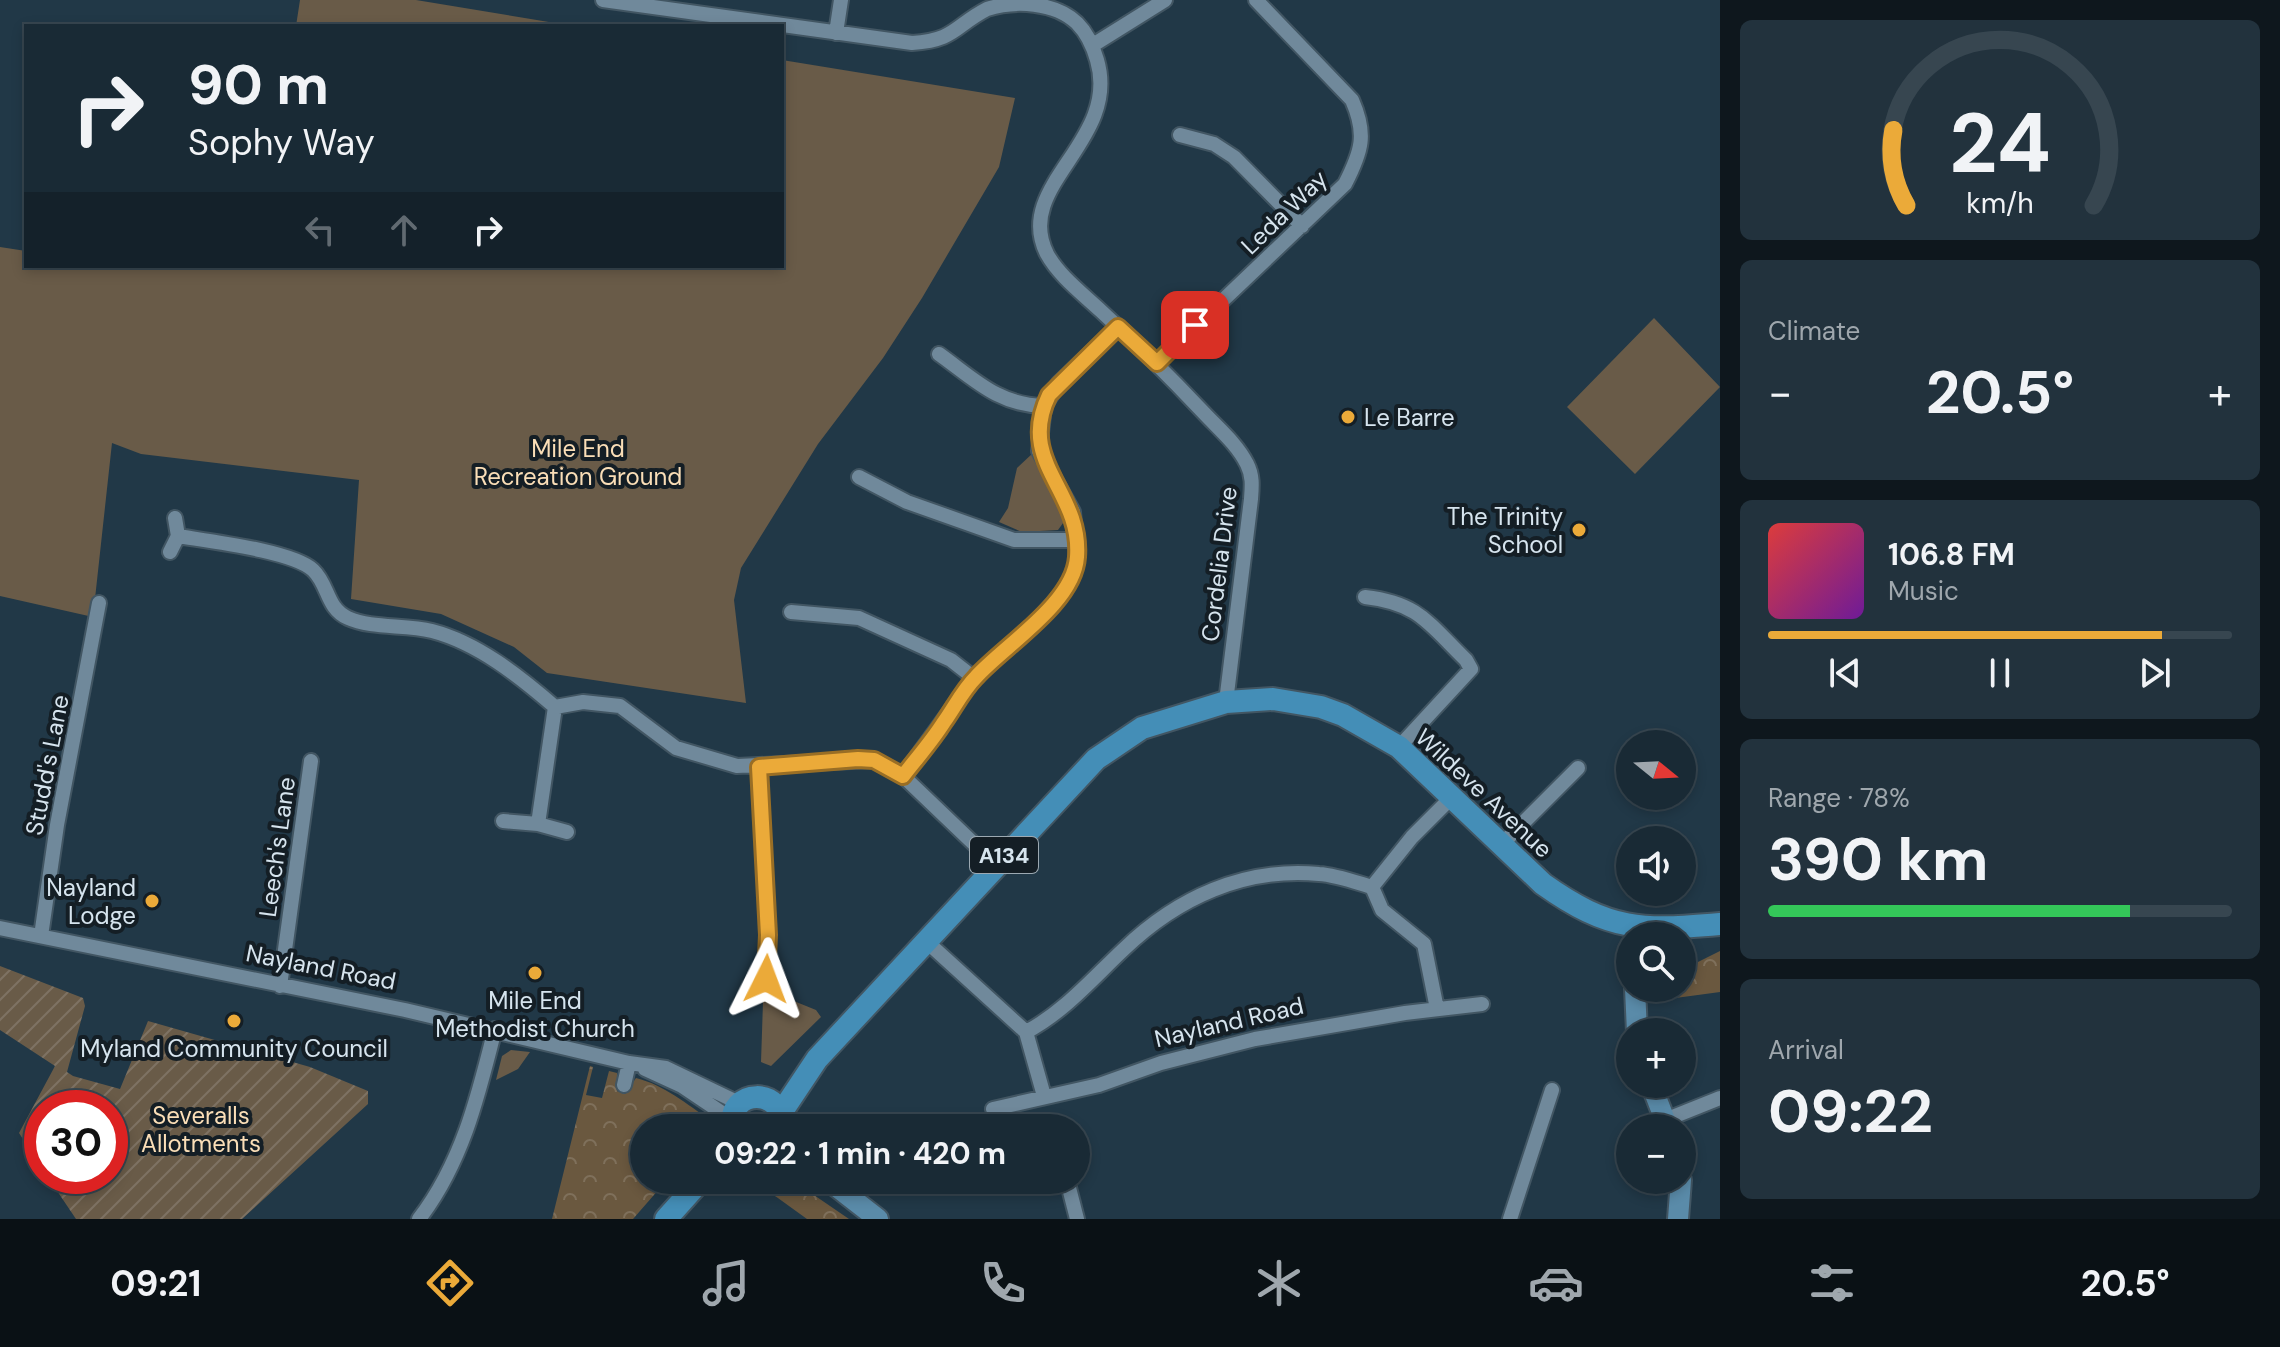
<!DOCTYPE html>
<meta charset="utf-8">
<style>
:root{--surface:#192a35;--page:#22323d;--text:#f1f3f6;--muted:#9fa7ad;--line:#374650;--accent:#ebaa39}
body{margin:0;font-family:"DM Sans",sans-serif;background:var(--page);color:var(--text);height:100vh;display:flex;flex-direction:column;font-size:30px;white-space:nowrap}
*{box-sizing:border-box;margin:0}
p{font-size:26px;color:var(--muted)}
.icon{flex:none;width:44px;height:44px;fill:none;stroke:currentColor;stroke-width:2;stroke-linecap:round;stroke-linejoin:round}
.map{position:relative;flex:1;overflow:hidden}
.sheet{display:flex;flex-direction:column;gap:20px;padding:20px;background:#0e171d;width:560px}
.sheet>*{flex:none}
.hud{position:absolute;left:24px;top:24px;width:760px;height:244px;border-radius:0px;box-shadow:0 4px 12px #0003,0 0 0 2px var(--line);background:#192a35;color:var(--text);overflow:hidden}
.needle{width:52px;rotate:108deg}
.tools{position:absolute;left:1616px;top:730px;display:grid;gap:16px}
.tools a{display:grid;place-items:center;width:80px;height:80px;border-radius:50%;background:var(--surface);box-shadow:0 4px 12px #0003,0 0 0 2px var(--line);font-size:40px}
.speed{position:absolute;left:24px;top:1090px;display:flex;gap:16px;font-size:40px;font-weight:700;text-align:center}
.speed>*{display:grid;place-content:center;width:104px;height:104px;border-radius:50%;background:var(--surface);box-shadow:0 4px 12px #0003,0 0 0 2px var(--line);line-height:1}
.speed .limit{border:12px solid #d22;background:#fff;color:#111}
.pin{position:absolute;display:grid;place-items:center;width:68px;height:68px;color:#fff;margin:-34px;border-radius:16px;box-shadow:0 4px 12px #0006}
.me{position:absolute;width:88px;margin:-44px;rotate:3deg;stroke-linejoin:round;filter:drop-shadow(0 0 6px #0008)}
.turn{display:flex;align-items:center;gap:28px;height:168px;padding:0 32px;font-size:36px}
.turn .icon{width:104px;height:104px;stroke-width:2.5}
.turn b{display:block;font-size:56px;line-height:68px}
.lanes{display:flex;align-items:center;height:76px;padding:0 32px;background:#0003;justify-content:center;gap:40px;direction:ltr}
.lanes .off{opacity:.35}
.big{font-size:60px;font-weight:700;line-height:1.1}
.sheet .tile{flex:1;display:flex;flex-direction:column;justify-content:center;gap:12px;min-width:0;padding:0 28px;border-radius:12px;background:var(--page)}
.sheet .dial{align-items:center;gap:0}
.dial svg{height:208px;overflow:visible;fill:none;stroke:var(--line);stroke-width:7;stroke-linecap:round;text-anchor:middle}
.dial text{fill:var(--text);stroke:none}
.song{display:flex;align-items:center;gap:24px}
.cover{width:96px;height:96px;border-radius:12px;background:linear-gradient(135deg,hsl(0 70% 55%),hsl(280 70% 35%))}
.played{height:8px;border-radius:4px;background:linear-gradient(90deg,var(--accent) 85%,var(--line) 85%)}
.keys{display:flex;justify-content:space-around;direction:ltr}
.heat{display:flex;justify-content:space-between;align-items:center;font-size:44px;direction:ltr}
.charge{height:12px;border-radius:6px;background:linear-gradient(90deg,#34c759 78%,var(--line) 0)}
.trip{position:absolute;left:630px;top:1114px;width:460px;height:80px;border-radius:40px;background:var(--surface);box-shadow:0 4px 12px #0003,0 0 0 2px var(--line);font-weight:700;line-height:80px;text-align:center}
.tab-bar{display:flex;height:128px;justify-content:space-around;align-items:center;background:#0a1115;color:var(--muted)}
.tab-bar .icon{width:56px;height:56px}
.tab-bar .current{color:var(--accent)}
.tab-bar b{font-size:36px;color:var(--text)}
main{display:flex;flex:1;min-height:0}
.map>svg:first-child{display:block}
.green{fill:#695b48}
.forest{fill:url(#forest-crowns)}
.garden{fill:url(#garden-furrows)}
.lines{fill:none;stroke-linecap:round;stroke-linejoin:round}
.street-casing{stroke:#425663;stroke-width:18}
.secondary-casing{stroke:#425663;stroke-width:24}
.primary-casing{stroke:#425663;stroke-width:26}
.street{stroke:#70899b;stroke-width:14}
.secondary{stroke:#5a8ba9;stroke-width:20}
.primary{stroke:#448eb7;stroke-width:22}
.route-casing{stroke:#996e25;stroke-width:20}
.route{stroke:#ebaa39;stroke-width:14}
.poi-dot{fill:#ebaa39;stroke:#141e25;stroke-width:3}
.labels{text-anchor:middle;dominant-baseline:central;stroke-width:8;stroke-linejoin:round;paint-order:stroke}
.shield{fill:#141e25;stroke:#9ca9b2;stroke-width:2}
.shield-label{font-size:22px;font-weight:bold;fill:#d6e4ee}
.street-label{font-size:24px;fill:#d6e4ee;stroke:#141e25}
.poi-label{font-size:24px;fill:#d6e4ee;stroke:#141e25;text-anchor:end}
.park-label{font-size:24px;fill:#fadeb7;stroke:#141e25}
</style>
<main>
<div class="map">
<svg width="1720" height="1219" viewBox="0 0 1720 1219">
<defs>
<pattern id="forest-crowns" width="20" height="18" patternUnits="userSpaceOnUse" patternTransform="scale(2)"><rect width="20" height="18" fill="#6a583f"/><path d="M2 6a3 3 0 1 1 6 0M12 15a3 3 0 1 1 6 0" fill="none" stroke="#7f705b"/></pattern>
<pattern id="garden-furrows" width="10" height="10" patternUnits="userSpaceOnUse" patternTransform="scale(2)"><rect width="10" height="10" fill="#695b48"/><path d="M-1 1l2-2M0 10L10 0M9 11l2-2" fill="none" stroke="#7e7263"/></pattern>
</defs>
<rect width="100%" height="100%" fill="#213847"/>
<path class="green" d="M300,0H416L573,26H296Z
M782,60L1015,98L999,167L922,298L883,358L818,444L741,568L734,600L746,703L547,673L514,647L441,614L351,599L359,480L141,454L112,443L93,617L0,596V247L26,251V266H782Z
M1654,318L1720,387L1635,474L1567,407Z
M1034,452L1066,519L1058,530L1022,532L999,522L1008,508L1017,468Z
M779,995L816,1010L821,1017L771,1066L761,1062L763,1002L766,996Z
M511,1050L530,1052L518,1069L496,1080L502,1056Z"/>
<path class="forest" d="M1720,951V992L1668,999L1671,988H1682V970Z
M590,1066L593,1067L586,1095L602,1098L609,1071L617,1073V1091L625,1094L636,1078C664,1085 687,1104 711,1121L712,1125L644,1128V1180H667L633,1219H552Z
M753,1180H792L849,1219H807Z"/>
<path class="garden" d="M0,966L83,998L85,1006L67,1072L73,1076L120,1089L148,1021L310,1067L368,1091V1104L242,1219H76L47,1176H110V1108H42V1168L19,1133L55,1066L0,1030Z"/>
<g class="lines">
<defs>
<path id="street" d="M603,0L912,43C956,40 954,26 987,9C1015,0 1055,2 1077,23C1088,34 1093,46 1097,60C1121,142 1012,185 1047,254C1059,276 1083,294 1101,311C1137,344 1171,378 1204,413C1219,429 1237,444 1247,464C1253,476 1252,486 1251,499L1226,702
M836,33L841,0
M1093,45L1165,0
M1180,135L1214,144L1234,157L1302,226
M939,354C974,379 998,405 1044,406
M1157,363L1345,184C1362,151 1367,134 1352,100L1256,0
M859,477L907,502L1014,540H1076
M178,536C208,541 293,551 313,570C329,585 326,608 348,618C372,629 405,624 432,631C478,643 519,676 555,707L583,702L620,706L676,748L737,766L874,760L903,776L995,864
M170,552L178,536L175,518
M1365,597C1419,603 1429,624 1466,660L1471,669L1399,747
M791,612L859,618L951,660L974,678
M759,767L768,935L766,979
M903,776L974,678L1037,621L1064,591L1072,576L1077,559L1073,512L1039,451L1044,406L1059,383L1118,327
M503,821L538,824L567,832
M538,824L555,707
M1501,845L1578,768
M0,928L405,1010L629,1063L666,1068L739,1103
M41,936L57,825L99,603
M926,941L1026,1032L1044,1096
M280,986L311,761
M1437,1009L1424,944L1382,910L1372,887L1412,837L1452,797
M1026,1032C1064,1012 1092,979 1124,949C1177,898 1244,867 1319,874C1336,875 1355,882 1372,887
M645,1069L682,1086L731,1119
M624,1085L629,1063
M993,1109L1099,1085L1161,1063L1255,1039L1405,1013L1482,1004
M1665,1120L1720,1098
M1067,1180L1077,1219
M419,1219C462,1163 478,1097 495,1029
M1510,1219L1552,1090"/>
<path id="secondary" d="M1635,988L1637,1032
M1651,1084L1668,1128
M828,1180L878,1219
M1678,1219L1681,1180"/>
<path id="primary" d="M781,1113L817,1059L1096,759L1142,728L1226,702L1273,699L1321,707L1343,715L1399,747L1543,884C1609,931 1642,931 1720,924
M733,1128C726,1087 787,1087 781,1127
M666,1219L701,1180"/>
</defs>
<use href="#street" class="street-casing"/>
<use href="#secondary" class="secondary-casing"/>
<use href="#primary" class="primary-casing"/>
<use href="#street" class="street"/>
<use href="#secondary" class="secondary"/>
<use href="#primary" class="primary"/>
</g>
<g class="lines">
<defs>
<path id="route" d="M766,979L768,935L759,767L858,759L874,760L903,776C917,758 932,741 944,722C954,708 963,690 976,677C1005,645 1074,603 1077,557C1082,490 1016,463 1049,395L1118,327L1157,363L1195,325"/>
</defs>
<use href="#route" class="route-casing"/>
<use href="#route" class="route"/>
</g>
<g class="poi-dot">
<circle cx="1348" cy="417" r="8"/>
<circle cx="1579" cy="530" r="8"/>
<circle cx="152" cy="901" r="8"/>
<circle cx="535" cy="973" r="8"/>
<circle cx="234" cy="1021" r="8"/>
</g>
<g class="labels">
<rect class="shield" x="970" y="837" width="68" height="36" rx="6"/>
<g class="shield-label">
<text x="1004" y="855">A134</text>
</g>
<g class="street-label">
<text transform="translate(1284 212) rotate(-44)">Leda Way</text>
<text transform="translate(1219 564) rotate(-83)">Cordelia Drive</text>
<text transform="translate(47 765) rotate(-79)">Studd's Lane</text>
<text transform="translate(1484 793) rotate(43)">Wildeve Avenue</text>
<text transform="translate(277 847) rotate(-82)">Leech's Lane</text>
<text transform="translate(321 967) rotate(11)">Nayland Road</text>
<text transform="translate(1229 1022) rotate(-13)">Nayland Road</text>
</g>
<g class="poi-label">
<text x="1364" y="417" text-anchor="start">Le Barre</text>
<text x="1563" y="516">The Trinity<tspan x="1563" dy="28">School</tspan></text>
<text x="136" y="887">Nayland<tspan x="136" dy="28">Lodge</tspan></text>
<text x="535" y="1000" text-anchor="middle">Mile End<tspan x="535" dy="28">Methodist Church</tspan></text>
<text x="234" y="1048" text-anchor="middle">Myland Community Council</text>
</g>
<g class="park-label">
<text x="578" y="448">Mile End<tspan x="578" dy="28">Recreation Ground</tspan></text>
<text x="201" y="1115">Severalls<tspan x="201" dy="28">Allotments</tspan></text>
</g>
</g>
</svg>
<div class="tools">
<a><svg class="needle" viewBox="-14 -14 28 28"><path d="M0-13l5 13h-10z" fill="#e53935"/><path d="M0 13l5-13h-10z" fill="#9fa7ad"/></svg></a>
<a><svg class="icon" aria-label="sound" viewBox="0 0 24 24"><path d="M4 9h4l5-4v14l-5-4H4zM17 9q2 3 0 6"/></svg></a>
<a><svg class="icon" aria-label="search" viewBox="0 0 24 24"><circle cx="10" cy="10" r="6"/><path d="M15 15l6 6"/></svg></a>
<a>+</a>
<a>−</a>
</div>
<div class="speed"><div class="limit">30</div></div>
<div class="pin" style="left:1195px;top:325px;background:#d93025"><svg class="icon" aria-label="arrive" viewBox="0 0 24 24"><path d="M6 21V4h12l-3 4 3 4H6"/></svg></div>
<svg class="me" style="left:766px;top:979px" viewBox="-20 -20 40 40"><path d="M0-17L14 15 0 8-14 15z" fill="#ebaa39" stroke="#fff" stroke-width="4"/></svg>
<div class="trip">09:22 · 1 min · 420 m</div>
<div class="hud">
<div class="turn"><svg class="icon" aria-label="right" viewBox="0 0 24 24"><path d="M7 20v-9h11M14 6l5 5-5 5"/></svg><div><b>90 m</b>Sophy Way</div></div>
<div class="lanes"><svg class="icon off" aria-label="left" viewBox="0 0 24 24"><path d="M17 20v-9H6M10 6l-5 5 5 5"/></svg><svg class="icon off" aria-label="ahead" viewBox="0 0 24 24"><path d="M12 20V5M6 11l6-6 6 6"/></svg><svg class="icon" aria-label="right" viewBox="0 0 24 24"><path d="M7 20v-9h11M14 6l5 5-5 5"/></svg></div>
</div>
</div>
<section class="sheet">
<div class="tile dial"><svg viewBox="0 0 100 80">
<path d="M14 69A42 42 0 1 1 86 69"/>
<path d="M14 69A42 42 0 0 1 9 40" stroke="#ebaa39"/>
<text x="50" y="56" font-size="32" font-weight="700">24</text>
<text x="50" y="72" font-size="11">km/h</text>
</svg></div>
<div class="tile"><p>Climate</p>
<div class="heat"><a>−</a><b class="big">20.5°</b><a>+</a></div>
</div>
<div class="tile">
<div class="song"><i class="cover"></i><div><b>106.8 FM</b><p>Music</p></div></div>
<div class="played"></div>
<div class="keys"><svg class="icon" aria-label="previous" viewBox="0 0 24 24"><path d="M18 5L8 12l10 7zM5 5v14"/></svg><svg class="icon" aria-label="pause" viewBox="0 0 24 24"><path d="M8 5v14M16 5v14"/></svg><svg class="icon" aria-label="next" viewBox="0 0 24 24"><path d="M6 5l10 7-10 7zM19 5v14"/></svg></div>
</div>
<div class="tile"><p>Range · 78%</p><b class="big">390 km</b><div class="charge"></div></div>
<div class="tile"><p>Arrival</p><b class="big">09:22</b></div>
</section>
</main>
<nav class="tab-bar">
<b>09:21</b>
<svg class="icon current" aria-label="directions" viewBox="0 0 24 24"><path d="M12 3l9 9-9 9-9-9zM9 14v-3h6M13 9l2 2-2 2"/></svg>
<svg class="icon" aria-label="music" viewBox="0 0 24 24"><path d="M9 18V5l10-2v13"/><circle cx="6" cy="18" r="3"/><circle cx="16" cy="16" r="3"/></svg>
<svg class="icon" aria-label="phone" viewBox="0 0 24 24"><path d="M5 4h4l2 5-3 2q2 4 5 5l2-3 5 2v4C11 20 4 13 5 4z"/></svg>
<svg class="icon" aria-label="climate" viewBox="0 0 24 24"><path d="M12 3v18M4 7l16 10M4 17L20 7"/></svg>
<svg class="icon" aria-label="car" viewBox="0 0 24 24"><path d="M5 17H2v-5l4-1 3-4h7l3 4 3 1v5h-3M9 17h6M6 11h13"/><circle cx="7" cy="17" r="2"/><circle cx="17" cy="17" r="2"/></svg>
<svg class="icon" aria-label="filters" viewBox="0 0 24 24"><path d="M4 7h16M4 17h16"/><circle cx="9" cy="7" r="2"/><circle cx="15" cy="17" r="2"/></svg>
<b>20.5°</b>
</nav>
